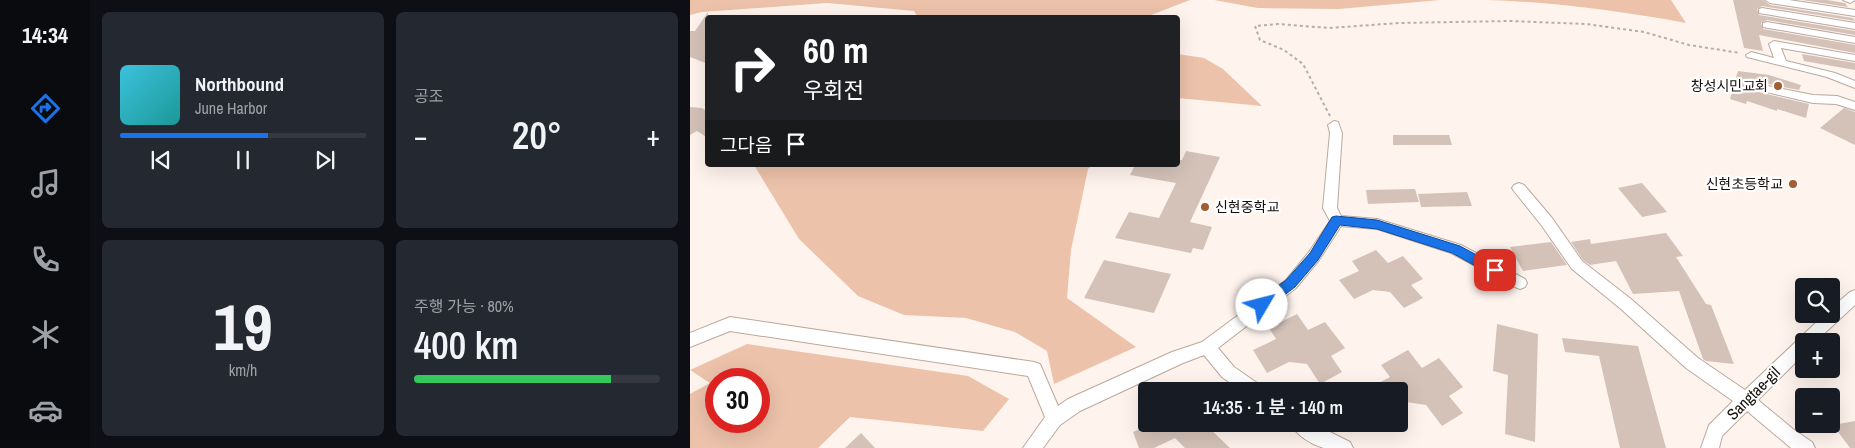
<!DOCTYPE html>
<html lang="ko">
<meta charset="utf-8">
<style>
:root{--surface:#171b24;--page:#242831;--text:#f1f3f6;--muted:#9ea1a6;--line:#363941;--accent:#1a73e8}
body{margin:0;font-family:"Archivo Narrow","Noto Sans KR",sans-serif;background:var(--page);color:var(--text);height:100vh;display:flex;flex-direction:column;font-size:19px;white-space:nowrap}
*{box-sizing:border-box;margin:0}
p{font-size:16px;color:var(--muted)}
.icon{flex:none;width:28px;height:28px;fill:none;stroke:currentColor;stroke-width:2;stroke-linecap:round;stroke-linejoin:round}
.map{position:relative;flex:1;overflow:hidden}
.side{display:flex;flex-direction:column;gap:12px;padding:12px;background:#0d0f14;width:600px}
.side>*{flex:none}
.top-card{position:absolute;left:15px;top:15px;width:475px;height:152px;border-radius:5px;box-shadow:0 5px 20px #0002;background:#202124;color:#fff;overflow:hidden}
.controls{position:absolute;left:1105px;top:278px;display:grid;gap:10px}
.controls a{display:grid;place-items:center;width:45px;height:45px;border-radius:5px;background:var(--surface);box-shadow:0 5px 20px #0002;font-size:25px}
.speed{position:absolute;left:15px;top:368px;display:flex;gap:10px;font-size:25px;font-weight:700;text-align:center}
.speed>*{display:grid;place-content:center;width:65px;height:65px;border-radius:50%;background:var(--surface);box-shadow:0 5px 20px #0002;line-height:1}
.speed .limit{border:8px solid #d22;background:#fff;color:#111}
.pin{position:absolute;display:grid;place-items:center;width:42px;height:42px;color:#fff;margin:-21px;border-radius:10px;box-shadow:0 2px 8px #0006}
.me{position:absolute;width:55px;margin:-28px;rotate:53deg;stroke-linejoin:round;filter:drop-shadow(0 0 4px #0008)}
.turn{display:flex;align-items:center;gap:18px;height:105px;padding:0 15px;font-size:22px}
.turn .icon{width:65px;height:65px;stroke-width:2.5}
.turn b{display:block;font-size:35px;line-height:42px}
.then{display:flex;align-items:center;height:48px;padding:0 15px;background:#0003;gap:10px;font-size:19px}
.big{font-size:38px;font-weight:600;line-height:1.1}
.side .tile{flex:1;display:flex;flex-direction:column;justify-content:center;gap:8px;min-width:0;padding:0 18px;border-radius:8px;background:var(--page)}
.side .dial{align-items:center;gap:0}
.dial b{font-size:65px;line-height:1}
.song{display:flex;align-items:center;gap:15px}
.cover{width:60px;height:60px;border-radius:8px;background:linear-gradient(135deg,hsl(190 70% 55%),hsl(180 70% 35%))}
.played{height:5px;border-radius:2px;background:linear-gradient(90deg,var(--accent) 60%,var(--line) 60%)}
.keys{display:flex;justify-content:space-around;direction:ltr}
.heat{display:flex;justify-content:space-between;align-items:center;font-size:28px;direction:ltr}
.charge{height:8px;border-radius:4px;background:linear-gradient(90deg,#34c759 80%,var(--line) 0)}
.side .tiles{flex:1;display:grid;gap:12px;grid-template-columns:repeat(2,1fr)}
.trip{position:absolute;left:448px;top:382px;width:270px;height:50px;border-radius:5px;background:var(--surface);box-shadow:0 5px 20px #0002;font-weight:600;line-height:50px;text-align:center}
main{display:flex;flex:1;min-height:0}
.tab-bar{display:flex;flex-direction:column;width:90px;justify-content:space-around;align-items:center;background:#090b0e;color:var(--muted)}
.tab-bar .icon{width:35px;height:35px}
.tab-bar .current{color:var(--accent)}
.tab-bar b{font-size:22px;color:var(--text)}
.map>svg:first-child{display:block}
.green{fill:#ecc2aa;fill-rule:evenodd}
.building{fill:#d4c2b8}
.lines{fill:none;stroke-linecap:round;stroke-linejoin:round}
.minor-casing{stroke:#baa89e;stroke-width:2}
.path{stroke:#b7ada8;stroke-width:2;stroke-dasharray:3 3;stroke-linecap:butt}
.minor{fill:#fff;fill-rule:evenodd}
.route{fill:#1a73e8;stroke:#114b97}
.poi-dot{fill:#a25d31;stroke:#fff;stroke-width:2}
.labels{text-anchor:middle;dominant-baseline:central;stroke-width:4.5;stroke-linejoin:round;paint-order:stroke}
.poi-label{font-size:14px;fill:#17110d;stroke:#fff;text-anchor:end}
.near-street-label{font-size:16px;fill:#17110d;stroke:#fff}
</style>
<main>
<nav class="tab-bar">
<b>14:34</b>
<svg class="icon current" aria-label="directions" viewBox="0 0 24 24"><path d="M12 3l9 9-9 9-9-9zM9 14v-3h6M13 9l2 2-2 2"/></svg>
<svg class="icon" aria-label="music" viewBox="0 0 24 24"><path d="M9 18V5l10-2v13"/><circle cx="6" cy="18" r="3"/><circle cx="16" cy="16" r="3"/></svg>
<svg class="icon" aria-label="phone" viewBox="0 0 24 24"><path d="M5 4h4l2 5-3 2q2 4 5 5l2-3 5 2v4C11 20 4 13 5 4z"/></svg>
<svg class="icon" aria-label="climate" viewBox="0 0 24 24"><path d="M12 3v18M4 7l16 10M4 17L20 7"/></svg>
<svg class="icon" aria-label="car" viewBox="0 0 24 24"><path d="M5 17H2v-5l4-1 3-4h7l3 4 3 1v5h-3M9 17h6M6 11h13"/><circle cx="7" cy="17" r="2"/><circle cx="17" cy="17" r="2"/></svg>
</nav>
<section class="side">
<div class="tiles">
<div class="tile">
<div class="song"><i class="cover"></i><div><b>Northbound</b><p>June Harbor</p></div></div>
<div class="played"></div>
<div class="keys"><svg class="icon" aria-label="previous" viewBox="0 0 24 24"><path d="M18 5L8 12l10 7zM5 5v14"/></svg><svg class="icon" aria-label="pause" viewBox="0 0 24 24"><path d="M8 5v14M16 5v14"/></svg><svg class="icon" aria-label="next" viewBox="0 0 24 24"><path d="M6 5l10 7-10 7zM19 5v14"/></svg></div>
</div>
<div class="tile"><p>공조</p>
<div class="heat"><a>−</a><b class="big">20°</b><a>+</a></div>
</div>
<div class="tile dial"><b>19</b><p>km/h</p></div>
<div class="tile"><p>주행 가능 · 80%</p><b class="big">400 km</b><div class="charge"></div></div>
</div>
</section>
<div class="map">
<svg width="1165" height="448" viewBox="0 0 1165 448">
<rect width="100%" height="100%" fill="#fff3ed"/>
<path class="green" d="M0,0H500L456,17L228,18L224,11L137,3L12,12L0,15Z
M524,0H750L649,9L568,8Z
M796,0H981L996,23C930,11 863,2 796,0Z
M488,54L514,58L533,69L572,106L488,98Z
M64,165H402L398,169L381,250L377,298L446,347L364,384L357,351L325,332L276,318L214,315L168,296L109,239Z
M57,344L278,376L319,399L293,431L160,417L128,448H0V394L20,383L0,370ZM26,379H69V421H26Z"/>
<path class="building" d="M1043,0H1073L1080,5L1163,18L1165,21L1072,6L1067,9L1069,15L1165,31V35L1077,20L1071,23L1073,29L1165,45V53L1069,35L1073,51L1054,48Z
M1112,0H1137L1155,3L1158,7Z
M18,12V64L0,57V31H5Z
M1112,54L1165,63V70L1114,61Z
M1048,71L1079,75L1111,85L1109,90L1068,82L1063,84L1060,87L1064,91L1119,104L1116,118L1087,109V111L1057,101L1056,104L1040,99Z
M0,107L12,108L18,112V138L7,131L0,135Z
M1154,108L1165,112V145L1130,128Z
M703,135H759L762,145H703Z
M496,151L530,157L500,222L522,227L513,250L503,248L501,253L425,238L439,212L469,218L486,183L440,175L445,165H488V160H492Z
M952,183L977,212L952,217L928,188Z
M725,189L729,202L678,204L676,190Z
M777,192L782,206L731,207L728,194Z
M976,233L993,256L986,257L1016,304L1021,305L1044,364L1016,361L1013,359L989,291L943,294L926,261L900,265L893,260L881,242L900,239L901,244Z
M861,242L877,265L833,271L820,247Z
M686,250L698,263L713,256L733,279L721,285L733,298L714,308L700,292L683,290L664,299L649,280L669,271L662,261Z
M414,260L481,274L464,313L394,298Z
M607,314L618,330L635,322L655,348L641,356L652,372L630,384L617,364L599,362L577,373L563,350L586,339L579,328Z
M807,324L848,334L845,442L815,434L818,375L803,371Z
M872,338L948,346L976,448H930L909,356L875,352Z
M718,350L732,368L749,358L773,387L759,396L773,413L752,426L736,405L716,402L709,407V391H674L700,377L691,365Z
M1165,421V448H1160L1143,425Z
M461,424H515L540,448H495L485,438L464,448H449L443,432Z
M171,433L185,448H155Z"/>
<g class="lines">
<defs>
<path id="minor" d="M1075,0H1099L1165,10V16L1080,3Z
M1153,0H1165L1160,3Z
M1072,8L1165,23V29L1069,13V9Z
M1077,22L1165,37V43L1073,27V23Z
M1084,41L1165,55V61L1091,48L1096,61L1145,73L1165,81V88L1137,77L1057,57L1056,55L1061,52L1084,58L1079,44Z
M1068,84L1123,95L1147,96L1165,102V110L1146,104L1123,103L1064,89L1062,87L1064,85Z
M644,121L648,122L652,133L647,208L651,216L687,219L771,245L835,279L837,283L835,287L830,289L825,287L761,253L687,229L651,226L629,260L606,288L528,348L544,367L570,385L572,391H551L532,377L514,355L493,363L390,411L370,425L353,448H333L355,417L338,376L40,331L0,347V333L40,317L344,362L350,364L368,406L378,399L482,352L512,342L596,280L619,252L640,221L633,208L640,133L638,125Z
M829,183L834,185L862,218L892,261L941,299L1008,358L1055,390L1135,314H1141V308L1160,292L1165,290V305L1126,341H1114V354L1068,400L1103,429L1122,442L1125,448H1101L1057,411L1032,436L1029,448H1011L1019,425L1043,401L996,368L931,309L882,269L852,226L824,191L822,188L824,185Z
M601,424H624L660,442L663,448C654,448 643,448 634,448C622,445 606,435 601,424Z"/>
</defs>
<use href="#minor" class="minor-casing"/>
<path class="path" d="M640,116L613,64L594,50L570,40L565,26L588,24L639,28L709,23L820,21L896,24L954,32L999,45L1050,53"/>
<use href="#minor" class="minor"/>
</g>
<path class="route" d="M646,216L687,220L770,246L809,267L811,270L809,274H800L762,253L687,229L650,225L628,260L605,287L577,308L572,310L568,308L566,305L568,301L596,280L620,253L642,217Z"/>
<g class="poi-dot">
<circle cx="1088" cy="86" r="5"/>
<circle cx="1103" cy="184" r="5"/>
<circle cx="515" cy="207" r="5"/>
</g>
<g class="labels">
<g class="poi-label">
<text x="1078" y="86">창성시민교회</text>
<text x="1093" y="184">신현초등학교</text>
<text x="525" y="207" text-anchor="start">신현중학교</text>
</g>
<g class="near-street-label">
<text transform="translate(1063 393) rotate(-45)">Sangtae-gil</text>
</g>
</g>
</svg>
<div class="controls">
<a><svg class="icon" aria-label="search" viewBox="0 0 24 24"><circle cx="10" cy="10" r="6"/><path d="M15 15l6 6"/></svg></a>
<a>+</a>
<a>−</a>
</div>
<div class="speed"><div class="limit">30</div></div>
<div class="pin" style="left:805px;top:270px;background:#d93025"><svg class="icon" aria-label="arrive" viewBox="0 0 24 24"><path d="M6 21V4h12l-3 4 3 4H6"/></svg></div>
<svg class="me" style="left:572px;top:305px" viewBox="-20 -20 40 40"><circle r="19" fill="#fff"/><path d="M0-13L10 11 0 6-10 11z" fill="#1a73e8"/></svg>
<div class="trip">14:35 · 1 분 · 140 m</div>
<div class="top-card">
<div class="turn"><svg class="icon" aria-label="right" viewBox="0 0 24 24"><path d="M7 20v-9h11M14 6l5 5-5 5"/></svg><div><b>60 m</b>우회전</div></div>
<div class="then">그다음<svg class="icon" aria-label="arrive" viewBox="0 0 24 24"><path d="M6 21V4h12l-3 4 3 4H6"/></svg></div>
</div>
</div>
</main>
